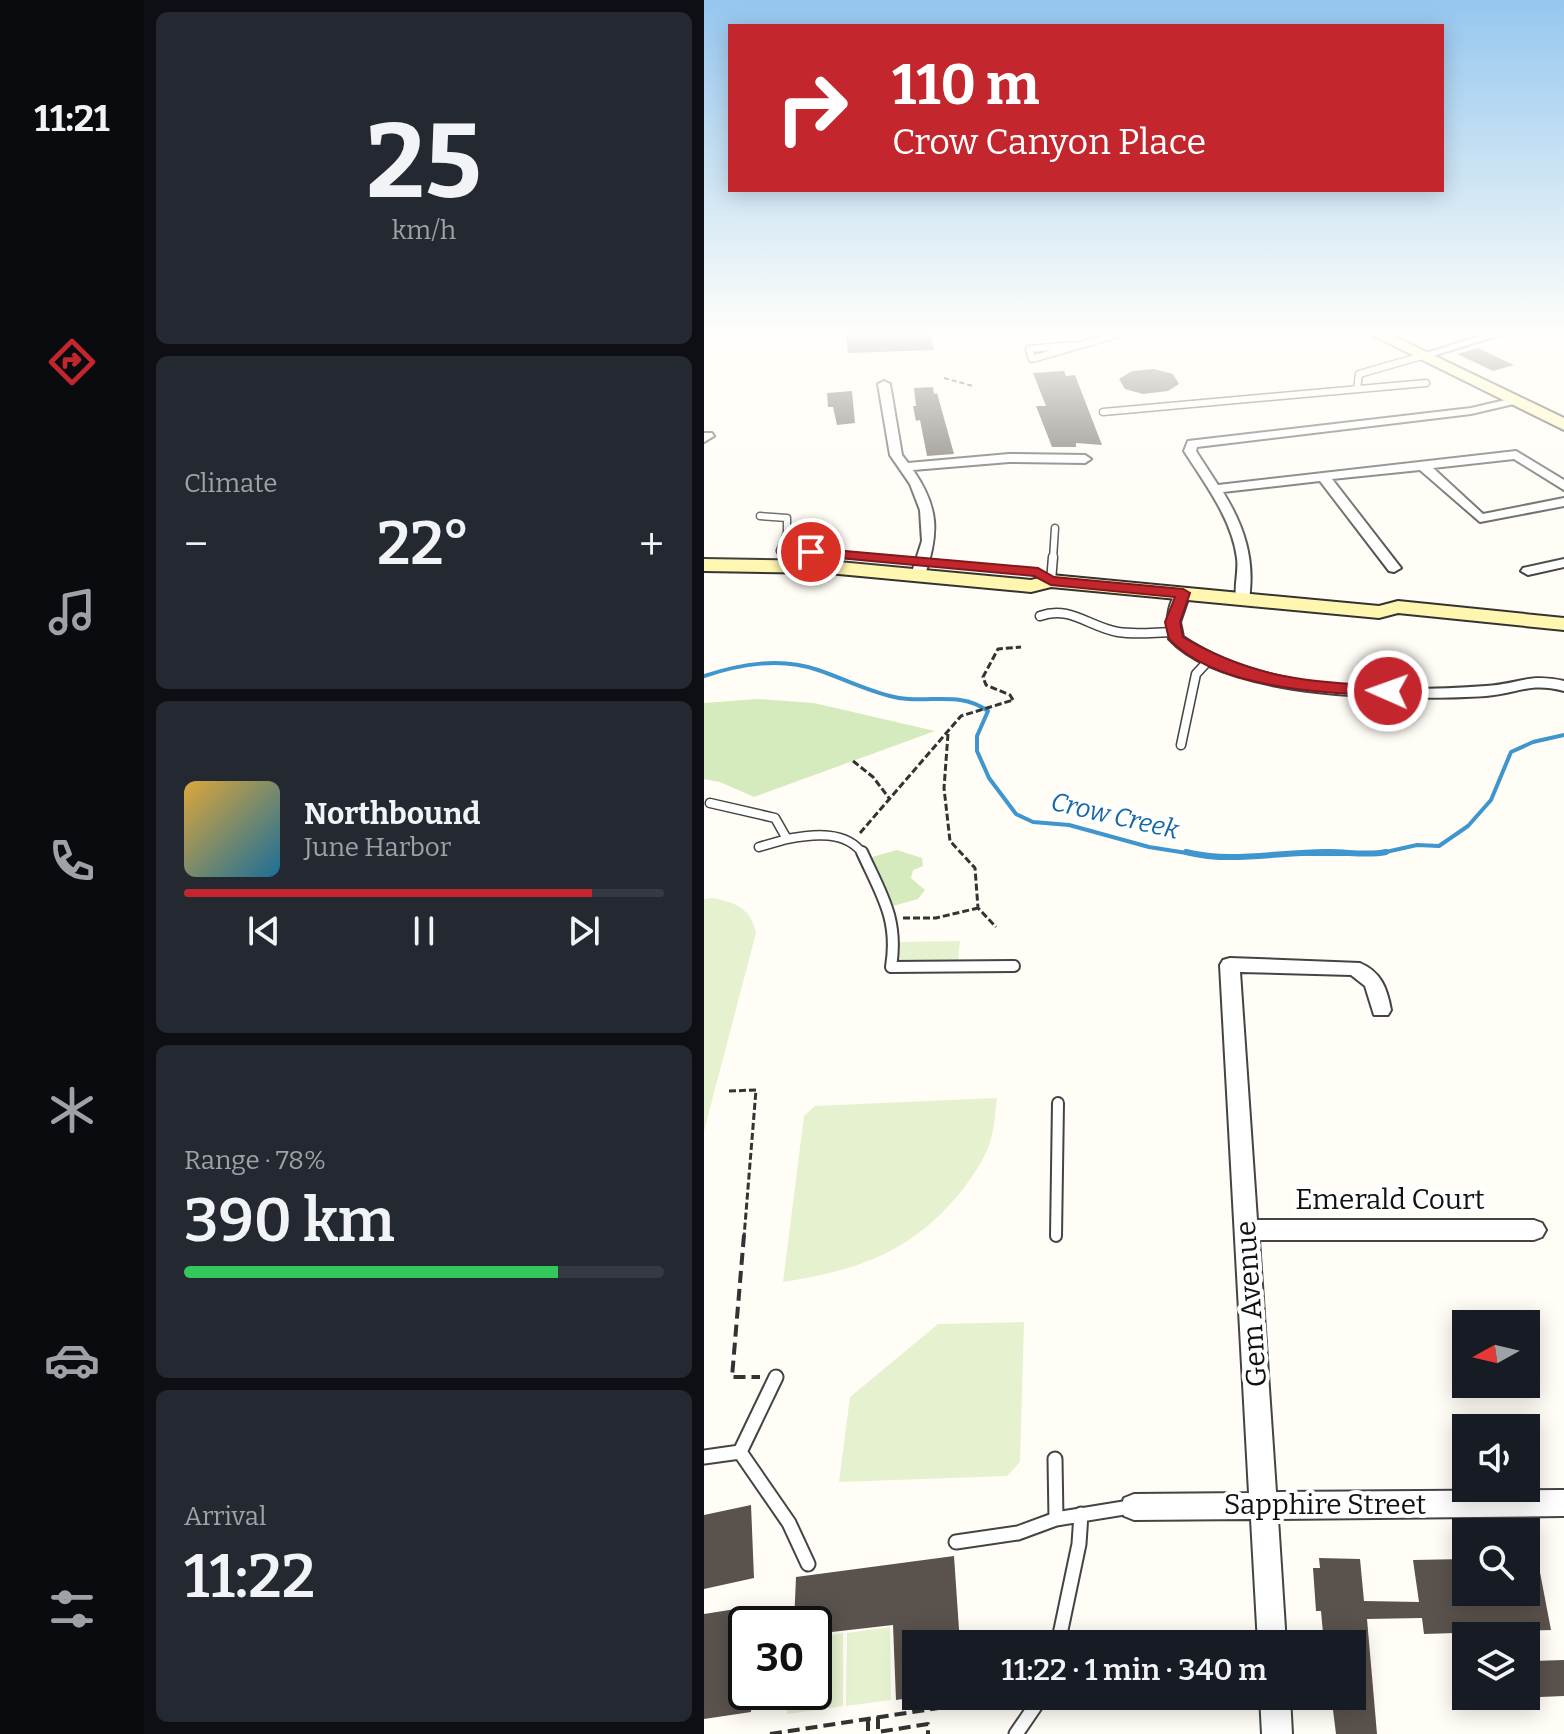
<!DOCTYPE html>
<meta charset="utf-8">
<style>
:root{--surface:#171b24;--page:#242831;--text:#f1f3f6;--muted:#9ea1a6;--line:#363941;--accent:#c4262e}
body{margin:0;font-family:Bitter,serif;background:var(--page);color:var(--text);height:100vh;display:flex;flex-direction:column;font-size:30px;white-space:nowrap}
*{box-sizing:border-box;margin:0}
p{font-size:26px;color:var(--muted)}
.icon{flex:none;width:44px;height:44px;fill:none;stroke:currentColor;stroke-width:2;stroke-linecap:round;stroke-linejoin:round}
.map{position:relative;flex:1;overflow:hidden}
.details{display:flex;flex-direction:column;gap:12px;padding:12px;background:#0d0f14;width:560px}
.details>*{flex:none}
.top-card{position:absolute;left:24px;top:24px;width:716px;height:168px;border-radius:0px;box-shadow:0 4px 20px #0003;background:#c4262e;color:#fff;overflow:hidden}
.needle{width:52px;rotate:262deg}
.controls{position:absolute;left:748px;top:1310px;display:grid;gap:16px}
.controls a{display:grid;place-items:center;width:88px;height:88px;border-radius:0px;background:var(--surface);box-shadow:0 4px 20px #0003;font-size:40px}
.speed{position:absolute;left:24px;top:1606px;display:flex;gap:16px;font-size:40px;font-weight:700;text-align:center}
.speed>*{display:grid;place-content:center;width:104px;height:104px;border-radius:50%;background:var(--surface);box-shadow:0 4px 20px #0003;line-height:1}
.speed .limit{border:4px solid #111;border-radius:12px;background:#fff;color:#111}
.pin{position:absolute;display:grid;place-items:center;width:68px;height:68px;color:#fff;margin:-34px;border:4px solid #fff;border-radius:50%;box-shadow:0 2px 8px #0007}
.me{position:absolute;width:88px;margin:-44px;rotate:272deg;stroke-linejoin:round;filter:drop-shadow(0 0 6px #0008)}
.turn{display:flex;align-items:center;gap:28px;height:168px;padding:0 32px;font-size:36px}
.turn .icon{width:104px;height:104px;stroke-width:2.5}
.turn b{display:block;font-size:56px;line-height:68px}
.big{font-size:60px;font-weight:600;line-height:1.1}
.details .tile{flex:1;display:flex;flex-direction:column;justify-content:center;gap:12px;min-width:0;padding:0 28px;border-radius:12px;background:var(--page)}
.details .dial{align-items:center;gap:0}
.dial b{font-size:104px;line-height:1}
.song{display:flex;align-items:center;gap:24px}
.cover{width:96px;height:96px;border-radius:12px;background:linear-gradient(135deg,hsl(40 70% 55%),hsl(200 70% 35%))}
.played{height:8px;border-radius:4px;background:linear-gradient(90deg,var(--accent) 85%,var(--line) 85%)}
.keys{display:flex;justify-content:space-around;direction:ltr}
.heat{display:flex;justify-content:space-between;align-items:center;font-size:44px;direction:ltr}
.charge{height:12px;border-radius:6px;background:linear-gradient(90deg,#34c759 78%,var(--line) 0)}
.trip{position:absolute;left:198px;top:1630px;width:464px;height:80px;border-radius:0px;background:var(--surface);box-shadow:0 4px 20px #0003;font-weight:600;line-height:80px;text-align:center}
main{display:flex;flex:1;min-height:0}
.tab-bar{display:flex;flex-direction:column;width:144px;justify-content:space-around;align-items:center;background:#090b0e;color:var(--muted)}
.tab-bar .icon{width:56px;height:56px}
.tab-bar .current{color:var(--accent)}
.tab-bar b{font-size:36px;color:var(--text)}
.map>svg:first-child{display:block}
.green{fill:#d5ebbd}
.pitch{fill:#e6f2cf}
.lines{fill:none;stroke-linecap:round;stroke-linejoin:round}
.stream-far1{stroke:#3f96cf;stroke-width:4}
.stream{stroke:#3f96cf;stroke-width:6}
.building{fill:#5a524d}
.lane-far3-casing{stroke:#444;stroke-width:9}
.lane-far2-casing{stroke:#444;stroke-width:11}
.lane-far1-casing{stroke:#444;stroke-width:14}
.lane-casing{stroke:#444;stroke-width:17}
.street-casing{stroke:#444;stroke-width:4}
.secondary-casing{stroke:#333;stroke-width:4}
.path-far2{stroke:#333;stroke-width:2;stroke-dasharray:5 3;stroke-linecap:butt}
.path-far1{stroke:#333;stroke-width:3;stroke-dasharray:7 3;stroke-linecap:butt}
.path{stroke:#333;stroke-width:4;stroke-dasharray:12 6;stroke-linecap:butt}
.lane-far3{stroke:#fff;stroke-width:6}
.lane-far2{stroke:#fff;stroke-width:8}
.lane-far1{stroke:#fff;stroke-width:10}
.lane{stroke:#fff;stroke-width:13}
.street{fill:#fff;fill-rule:evenodd}
.secondary{fill:#fff6b0;fill-rule:evenodd}
.route{fill:#c4262e;stroke:#7f191e;stroke-width:2}
.labels{text-anchor:middle;dominant-baseline:central;stroke-width:8;stroke-linejoin:round;paint-order:stroke}
.water-label{font-size:26px;font-style:italic;fill:#1768a6;stroke:#fff}
.near-street-label{font-size:28px;fill:#111;stroke:#fff}
</style>
<main>
<nav class="tab-bar">
<b>11:21</b>
<svg class="icon current" aria-label="directions" viewBox="0 0 24 24"><path d="M12 3l9 9-9 9-9-9zM9 14v-3h6M13 9l2 2-2 2"/></svg>
<svg class="icon" aria-label="music" viewBox="0 0 24 24"><path d="M9 18V5l10-2v13"/><circle cx="6" cy="18" r="3"/><circle cx="16" cy="16" r="3"/></svg>
<svg class="icon" aria-label="phone" viewBox="0 0 24 24"><path d="M5 4h4l2 5-3 2q2 4 5 5l2-3 5 2v4C11 20 4 13 5 4z"/></svg>
<svg class="icon" aria-label="climate" viewBox="0 0 24 24"><path d="M12 3v18M4 7l16 10M4 17L20 7"/></svg>
<svg class="icon" aria-label="car" viewBox="0 0 24 24"><path d="M5 17H2v-5l4-1 3-4h7l3 4 3 1v5h-3M9 17h6M6 11h13"/><circle cx="7" cy="17" r="2"/><circle cx="17" cy="17" r="2"/></svg>
<svg class="icon" aria-label="filters" viewBox="0 0 24 24"><path d="M4 7h16M4 17h16"/><circle cx="9" cy="7" r="2"/><circle cx="15" cy="17" r="2"/></svg>
</nav>
<section class="details">
<div class="tile dial"><b>25</b><p>km/h</p></div>
<div class="tile"><p>Climate</p>
<div class="heat"><a>−</a><b class="big">22°</b><a>+</a></div>
</div>
<div class="tile">
<div class="song"><i class="cover"></i><div><b>Northbound</b><p>June Harbor</p></div></div>
<div class="played"></div>
<div class="keys"><svg class="icon" aria-label="previous" viewBox="0 0 24 24"><path d="M18 5L8 12l10 7zM5 5v14"/></svg><svg class="icon" aria-label="pause" viewBox="0 0 24 24"><path d="M8 5v14M16 5v14"/></svg><svg class="icon" aria-label="next" viewBox="0 0 24 24"><path d="M6 5l10 7-10 7zM19 5v14"/></svg></div>
</div>
<div class="tile"><p>Range · 78%</p><b class="big">390 km</b><div class="charge"></div></div>
<div class="tile"><p>Arrival</p><b class="big">11:22</b></div>
</section>
<div class="map">
<svg width="860" height="1734" viewBox="0 0 860 1734">
<rect width="100%" height="100%" fill="#fffdf5"/>
<path class="green" d="M53,699L110,703L231,731L50,797L16,782L0,779V703Z
M193,850L218,858L219,866L209,870L207,878L221,890L214,899L189,906L168,857Z"/>
<path class="pitch" d="M8,898C31,902 47,908 52,933L0,1131V899Z
M256,941L254,961L194,962L196,942Z
M293,1098C291,1110 291,1123 288,1135C284,1154 271,1173 259,1189C209,1252 155,1270 79,1282L100,1116L111,1106Z
M320,1322L316,1462L303,1476L135,1482L146,1397L234,1324Z
M186,1627L187,1700L142,1706L143,1633Z
M139,1633V1706L83,1714L84,1692H110V1638Z"/>
<g class="lines">
<path class="stream-far1" d="M0,676C37,664 76,657 114,670C141,679 167,693 195,698C227,703 256,691 284,711L273,736V751L285,778L312,814L329,822L365,825L445,847L489,854
M591,854H649
M673,854L713,845L735,846L764,826L787,800L807,752L829,742L860,735"/>
<path class="stream" d="M482,852C529,864 578,851 626,852C645,852 663,856 682,852"/>
</g>
<path class="building" d="M141,331H226L230,350L144,353Z
M774,348L810,365L789,371L753,354Z
M450,369L469,374L475,384L464,391L439,394L421,389L415,379L428,371Z
M360,371L362,376L371,375L398,445L372,443V447H348L332,406H342L329,373Z
M229,387L230,394L233,393L250,454L223,456L216,420L212,421L209,406H212L210,388Z
M148,391L151,423L133,425L129,407H124L123,393Z
M47,1505L50,1578L0,1589V1515Z
M250,1556L256,1644H212V1697L192,1700L189,1625L110,1634V1624H90L92,1577Z
M615,1558L656,1559L660,1601L715,1602L709,1560L762,1559V1592H822V1562H834L847,1630L720,1634L718,1618L663,1619L673,1734H632L629,1710H648V1644H620L617,1611H612L609,1568H616Z
M51,1606V1624H42V1692H48L47,1712L0,1719V1614Z
M860,1660V1696L836,1697L828,1661Z"/>
<g class="lines">
<defs>
<path id="lane-far3" d="M370,345L325,349L328,359L425,331
M653,389L655,374L718,356
M399,412L722,383
M56,516L83,518V533L76,551
M349,559L351,528"/>
<path id="lane-far2" d="M347,581L349,557
M336,616C366,605 385,627 414,632C433,635 452,632 471,632
M477,745L492,674L505,660
M6,803L71,818L83,839L55,847
M83,839C109,834 142,830 159,854"/>
<path id="lane-far1" d="M158,852C177,894 195,919 187,967L310,966
M352,1236L354,1103"/>
<path id="lane" d="M36,1452L85,1523L104,1564
M36,1452L72,1377
M0,1457L36,1452
M351,1459L352,1519
M252,1542L314,1533L352,1519L426,1507
M354,1644L375,1544L377,1514
M312,1734L338,1696"/>
<path id="street" d="M792,331H809L722,358L713,356Z
M180,381L186,384L198,455L204,463L305,454L381,455L387,459L381,463L305,462L209,470C235,508 235,532 221,575L219,578H209L207,575L218,541L216,510L206,484L186,455L174,384Z
M810,398L814,399V403L767,414L493,447L492,451L514,485L812,451L860,480V490L810,459L729,468L779,514L860,498V506L776,522L716,470L628,479L697,568L690,572L685,571L616,481L519,492C540,526 551,559 545,599L543,602H533C529,589 535,573 533,558C528,519 501,484 480,451L484,441L767,408Z
M0,433H8L10,436L0,442Z
M860,559V567L824,575L817,571L819,568Z
M479,589L486,593L476,622L479,637C562,692 685,693 782,686C814,684 825,673 860,681V691C825,682 815,693 782,696C703,701 521,700 465,639C462,623 463,596 479,589Z
M526,958L656,963C677,972 683,988 687,1010L684,1015H670L661,986L647,975L536,972L553,1220H830L838,1223L842,1230L838,1237L830,1240H555L572,1492L860,1490V1516L574,1519L582,1644H554L547,1519L430,1520L420,1516L417,1507L420,1498L430,1494L545,1493L516,965L519,960Z
M556,1696H586L588,1734H558Z"/>
<path id="secondary" d="M660,331H679L860,418V430Z
M0,559L124,561L327,580L347,575L675,606L694,601L860,618V630L694,613L675,618L347,587L327,592L124,573L0,571Z"/>
</defs>
<use href="#lane-far3" class="lane-far3-casing"/>
<use href="#lane-far2" class="lane-far2-casing"/>
<use href="#lane-far1" class="lane-far1-casing"/>
<use href="#lane" class="lane-casing"/>
<use href="#street" class="street-casing"/>
<use href="#secondary" class="secondary-casing"/>
<path class="path-far2" d="M240,378L269,386"/>
<path class="path-far1" d="M309,700L306,695L282,685L279,677L294,649L317,647
M244,734L240,788L246,841L271,868L274,908L292,927
M149,761L169,777L185,798
M156,833L257,716L309,700
M199,918H232L274,908
M25,1091L52,1090L40,1237"/>
<path class="path" d="M40,1235L28,1377H56
M174,1717V1732L224,1724V1734
M164,1719V1734
M66,1734L260,1704"/>
<use href="#lane-far3" class="lane-far3"/>
<use href="#lane-far2" class="lane-far2"/>
<use href="#lane-far1" class="lane-far1"/>
<use href="#lane" class="lane"/>
<use href="#street" class="street"/>
<use href="#secondary" class="secondary"/>
</g>
<linearGradient id="sky" x2="0" y2="1"><stop stop-color="#95c6ee"/><stop offset="0.58" stop-color="#fffefa"/><stop offset="1" stop-color="#fffefa" stop-opacity="0"/></linearGradient>
<rect width="860" height="574" fill="url(#sky)"/>
<path class="route" d="M107,548L334,568L350,577L479,589L486,593L476,622L479,637C547,678 607,683 684,686L692,691L684,696C620,693 512,689 465,639L461,622L471,597L347,585L330,576L102,555L100,552Z"/>
<g class="labels">
<g class="water-label">
<text transform="translate(411 816) rotate(13)">Crow Creek</text>
</g>
<g class="near-street-label">
<text x="686" y="1199">Emerald Court</text>
<text transform="translate(547 1304) rotate(-94)">Gem Avenue</text>
<text x="621" y="1504">Sapphire Street</text>
</g>
</g>
</svg>
<div class="controls">
<a><svg class="needle" viewBox="-14 -14 28 28"><path d="M0-13l5 13h-10z" fill="#e53935"/><path d="M0 13l5-13h-10z" fill="#9ea1a6"/></svg></a>
<a><svg class="icon" aria-label="sound" viewBox="0 0 24 24"><path d="M4 9h4l5-4v14l-5-4H4zM17 9q2 3 0 6"/></svg></a>
<a><svg class="icon" aria-label="search" viewBox="0 0 24 24"><circle cx="10" cy="10" r="6"/><path d="M15 15l6 6"/></svg></a>
<a><svg class="icon" aria-label="layers" viewBox="0 0 24 24"><path d="M12 4l9 5-9 5-9-5zM3 14l9 5 9-5"/></svg></a>
</div>
<div class="speed"><div class="limit">30</div></div>
<div class="pin" style="left:107px;top:552px;background:#d93025"><svg class="icon" aria-label="arrive" viewBox="0 0 24 24"><path d="M6 21V4h12l-3 4 3 4H6"/></svg></div>
<svg class="me" style="left:684px;top:691px" viewBox="-20 -20 40 40"><circle r="17" fill="#c4262e" stroke="#fff" stroke-width="3"/><path d="M0-11L8 9 0 5-8 9z" fill="#fff"/></svg>
<div class="trip">11:22 · 1 min · 340 m</div>
<div class="top-card">
<div class="turn"><svg class="icon" aria-label="right" viewBox="0 0 24 24"><path d="M7 20v-9h11M14 6l5 5-5 5"/></svg><div><b>110 m</b>Crow Canyon Place</div></div>
</div>
</div>
</main>
